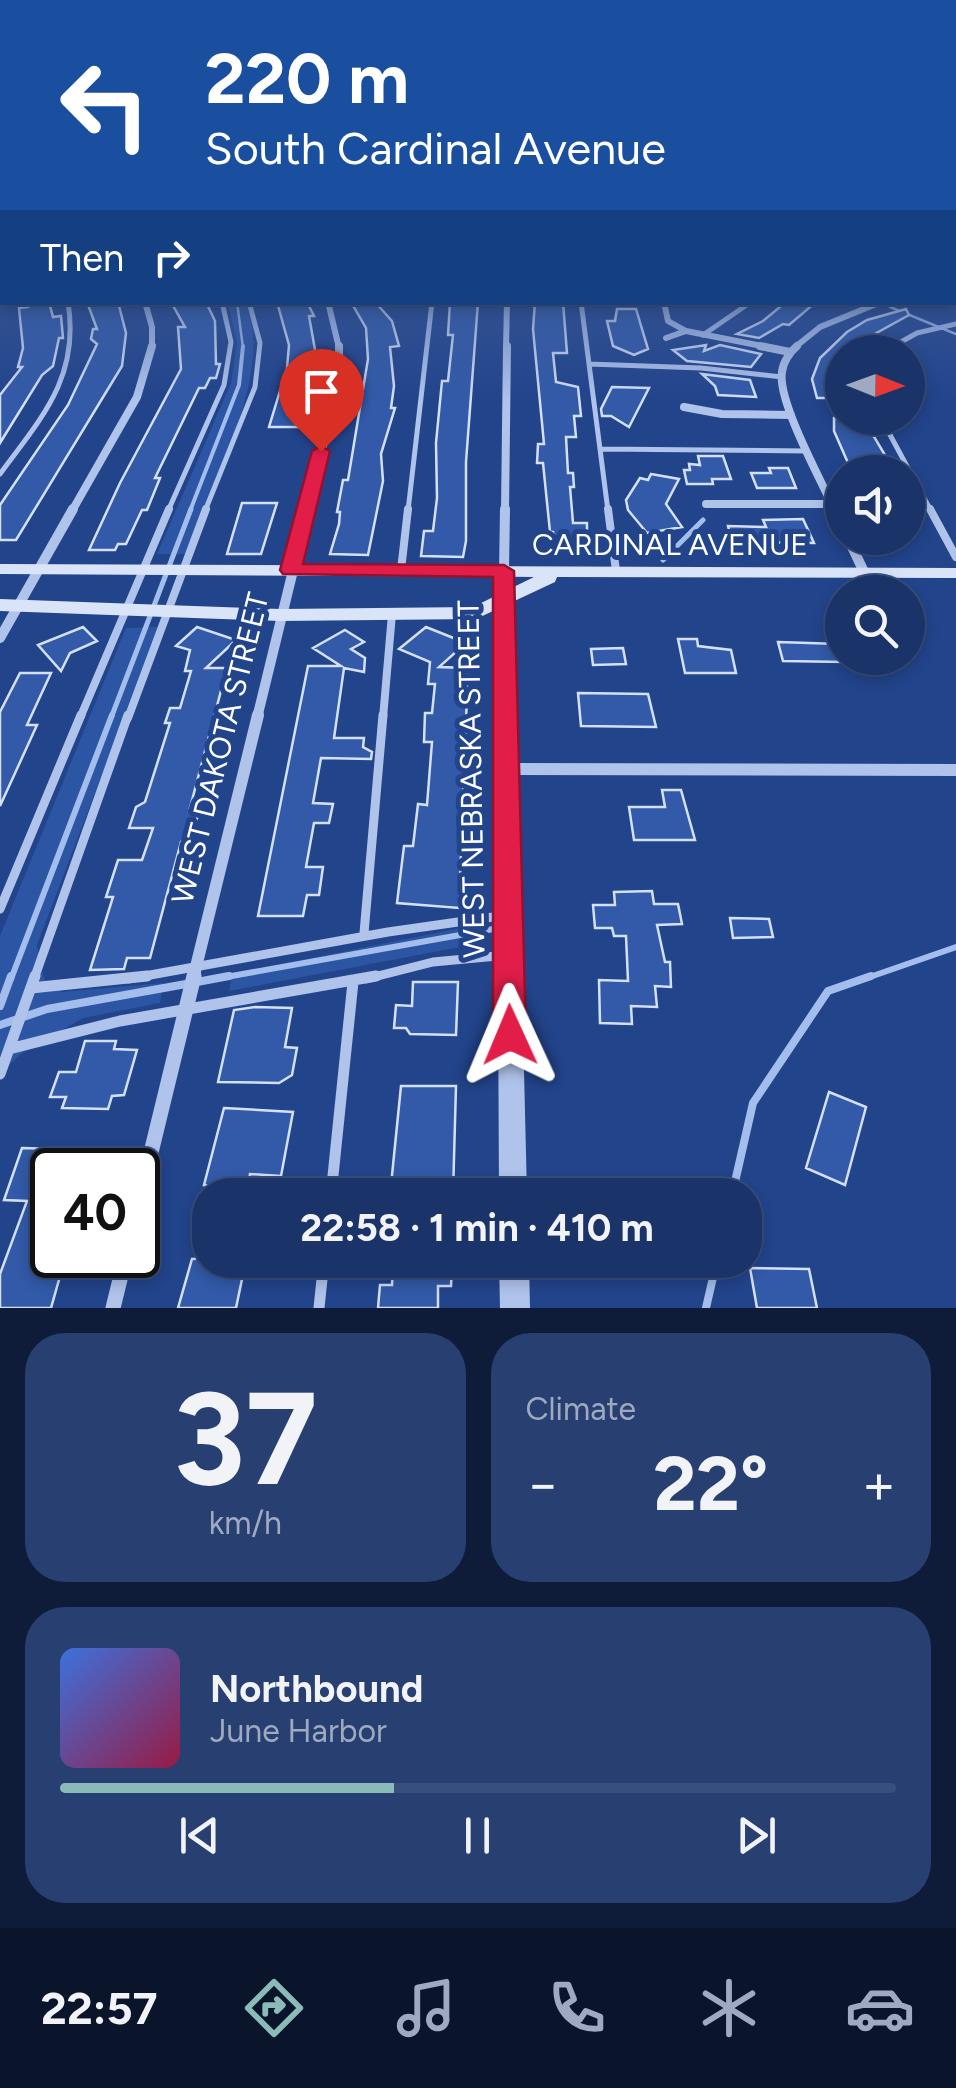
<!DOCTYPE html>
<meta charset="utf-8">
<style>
:root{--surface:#1a3368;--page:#273f71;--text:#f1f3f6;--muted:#9faac0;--line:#384e7c;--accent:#8bbbb9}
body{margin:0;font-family:Figtree,sans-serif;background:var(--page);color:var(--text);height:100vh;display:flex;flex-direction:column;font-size:38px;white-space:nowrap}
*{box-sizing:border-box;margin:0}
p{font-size:32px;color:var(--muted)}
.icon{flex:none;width:55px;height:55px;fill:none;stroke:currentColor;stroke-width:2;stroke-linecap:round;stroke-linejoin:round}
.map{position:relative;height:1308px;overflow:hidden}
.sheet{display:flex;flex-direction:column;gap:25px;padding:25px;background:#0e1c39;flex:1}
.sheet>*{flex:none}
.banner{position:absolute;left:0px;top:0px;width:958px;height:305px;box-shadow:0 5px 15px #0003,0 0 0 2px var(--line);background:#1a4fa0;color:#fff;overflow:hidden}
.needle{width:65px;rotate:91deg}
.buttons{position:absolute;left:825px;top:335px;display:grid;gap:20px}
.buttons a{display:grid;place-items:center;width:100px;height:100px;border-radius:50%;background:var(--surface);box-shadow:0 5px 15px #0003,0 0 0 2px var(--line);font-size:50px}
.speed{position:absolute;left:30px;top:1148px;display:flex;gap:20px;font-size:50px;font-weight:700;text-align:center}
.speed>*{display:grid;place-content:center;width:130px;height:130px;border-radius:50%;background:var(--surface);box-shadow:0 5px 15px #0003,0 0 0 2px var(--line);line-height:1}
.speed .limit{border:5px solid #111;border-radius:15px;background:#fff;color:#111}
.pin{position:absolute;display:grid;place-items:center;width:85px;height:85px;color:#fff;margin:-102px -42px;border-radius:50% 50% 50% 0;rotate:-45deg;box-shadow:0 0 10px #0007}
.pin .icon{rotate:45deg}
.me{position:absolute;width:110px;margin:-55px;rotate:359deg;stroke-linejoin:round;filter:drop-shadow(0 0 8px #0008)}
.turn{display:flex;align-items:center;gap:35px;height:210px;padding:0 40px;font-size:45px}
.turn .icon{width:130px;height:130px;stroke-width:2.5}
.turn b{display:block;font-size:70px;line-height:85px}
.then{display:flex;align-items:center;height:95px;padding:0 40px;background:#0003;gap:20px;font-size:38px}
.big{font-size:75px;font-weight:700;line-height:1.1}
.sheet .card{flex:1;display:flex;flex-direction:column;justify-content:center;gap:15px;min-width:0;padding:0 35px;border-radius:40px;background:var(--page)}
.sheet .dial{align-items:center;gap:0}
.dial b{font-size:130px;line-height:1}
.song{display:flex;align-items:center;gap:30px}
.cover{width:120px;height:120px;border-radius:15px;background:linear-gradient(135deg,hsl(220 70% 55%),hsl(340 70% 35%))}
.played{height:10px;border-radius:5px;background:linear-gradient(90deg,var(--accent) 40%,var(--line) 40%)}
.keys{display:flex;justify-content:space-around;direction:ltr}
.heat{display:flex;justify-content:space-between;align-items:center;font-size:55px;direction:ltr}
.sheet .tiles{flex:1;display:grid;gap:25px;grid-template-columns:1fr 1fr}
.card:last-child{grid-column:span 2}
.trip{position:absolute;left:192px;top:1178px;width:570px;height:100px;border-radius:40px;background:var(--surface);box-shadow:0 5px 15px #0003,0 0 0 2px var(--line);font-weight:700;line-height:100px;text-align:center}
.tabs{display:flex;height:160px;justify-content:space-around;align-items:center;background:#0a142a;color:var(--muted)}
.tabs .icon{width:70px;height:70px}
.tabs .active{color:var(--accent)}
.tabs b{font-size:45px;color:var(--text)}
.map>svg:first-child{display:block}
.green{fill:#2c55a3}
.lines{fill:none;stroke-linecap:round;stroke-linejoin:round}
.stream-far4{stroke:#a3bdec;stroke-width:2.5}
.stream-far3{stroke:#a3bdec;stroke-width:4}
.stream-far2{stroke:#a3bdec;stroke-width:5}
.stream-far1{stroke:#a3bdec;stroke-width:6}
.stream{stroke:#a3bdec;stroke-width:8}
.building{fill:#325aa8;stroke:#d4e0f8;stroke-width:2.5}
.service-far3{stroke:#afc3eb;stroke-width:5}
.service-far2{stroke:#afc3eb;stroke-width:8}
.service-far1{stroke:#afc3eb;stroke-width:9}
.service{stroke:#afc3eb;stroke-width:11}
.minor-far4{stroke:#afc3eb;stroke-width:6}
.minor-far3{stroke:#afc3eb;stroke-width:8}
.minor-far2{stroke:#afc3eb;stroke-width:10}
.minor-far1{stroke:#afc3eb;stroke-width:12}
.minor{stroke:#afc3eb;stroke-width:15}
.tertiary{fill:#afc3eb;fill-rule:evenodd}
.secondary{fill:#dae4f8;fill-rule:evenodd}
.route{fill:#e11d48;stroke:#92132f;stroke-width:2.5}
.labels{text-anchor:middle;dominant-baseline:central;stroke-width:10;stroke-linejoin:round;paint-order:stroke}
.street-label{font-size:30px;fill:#fff;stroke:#22448b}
</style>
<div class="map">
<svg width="956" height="1308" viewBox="0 0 956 1308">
<rect width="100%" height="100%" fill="#22448b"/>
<path class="green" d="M228,303H245C277,366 210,491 185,554H157L231,383L237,343Z
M158,627L37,945L44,979L62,992L163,983L160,1003L83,1018L21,1054L0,1073V936L126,628Z
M481,924V943L229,991L232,974Z"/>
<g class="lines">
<path class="stream-far4" d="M237,302L243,348
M890,307L956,334"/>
<path class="stream-far3" d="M190,511L239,385L243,346"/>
<path class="stream-far2" d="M663,560L703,520
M111,718L191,509"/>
<path class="stream-far1" d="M11,979L112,715
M215,979L499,928
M864,979L956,947"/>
<path class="stream" d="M197,982L229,976
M0,1006L11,976
M0,1025L47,1009L186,984
M732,1195L753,1103L828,991L871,976
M706,1308L717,1260"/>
</g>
<path class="building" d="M27,302H49L53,317L61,316L63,338H59L53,366L42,375L0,443V395L22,367H18L23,348L19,308L28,307Z
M87,302H118L126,333L122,366L16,540H0V505L68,405L97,344L91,339L93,329H97Z
M171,302H206L215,321L216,364H220L216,378H210L205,388H199L155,478H160L147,510H142L126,544H118L115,550H89L120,483L181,369L178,327H185Z
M277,302H307L314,316H309L317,361L315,379L300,427H269L287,368L289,345Z
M351,302H375L392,321L399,346L390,347L394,386L391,408H395L381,454L383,481L368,555L330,554L339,524L340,512H337L343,480H348L368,359L366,328Z
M450,302H478L466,462V541L463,557L421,556L424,531H433L437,498L436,443L442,381H448L453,335H448Z
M535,302H563L567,353H553L556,382L578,387L581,416H574L576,437H566L568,473H573L574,487H570L573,523H587V550H555L553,532H550L543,463H537L538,444H544L533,329Z
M786,302H816L789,325L783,324L759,338L737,334L763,321Z
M617,309H636L648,349L634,355L613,346L607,321H615Z
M906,309L909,315L842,352V375L836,398H817L812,379L820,358L847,332L867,320Z
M706,345L704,351L720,345L761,354L751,367L687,361L673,350Z
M702,374L750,380L756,397L718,395L715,386Z
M612,387L649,388L629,427L611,416H602L601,409Z
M834,418H863L895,472H852L834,431Z
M698,456H723L731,479H712L713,484H687L684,470H690L689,464L700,465Z
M769,468H788L796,488H757L751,473H771Z
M651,474L679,479L666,504L682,527L647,533L628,510L626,500L640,478L648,480Z
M242,503H277L261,554H227Z
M803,519L814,543L732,542L728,526L766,527L763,520Z
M83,627L97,641L70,653L61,671L38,645Z
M197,627L236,640L206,668H227L190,808H200L190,842H181L150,958H127L124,969L90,970L113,897H106L118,860H142L153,828H129L136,807L145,802L170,723H165L170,708H180L191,671H185L190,650L176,646Z
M426,627L466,643L439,667L468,668L459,908L397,903L404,846H413L418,804L427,805L432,742H424L425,713H432L435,684H428L430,662L399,649Z
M345,630L364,642L351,649L365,658L364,672L344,668L334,738H364L363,747L372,752L371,759L321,758L313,803L333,804L329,823H314L306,867H323L319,895H307L303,916H258L308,666H341L313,648Z
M678,639H697L698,646L731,650L736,673H685Z
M778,642L839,644L845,662L783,661Z
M623,648L626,664L593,665L591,649Z
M20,673H51L27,725H37L0,806V712Z
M578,693L648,694L656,727L581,726Z
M662,790H681L695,840H634L629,807H665Z
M652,891L654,904H678L682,924L657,925L665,962H670L671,987L655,986L657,1007L631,1006L632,1024L600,1023L599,980L628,981L626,936H614L612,928H595L593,905H615L614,892Z
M730,918L769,919L773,937L733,938Z
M413,982H458L456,1035L410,1034L406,1028H394L396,1005L412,1006Z
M255,1007L292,1008L285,1047L297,1048L292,1075L279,1083L218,1082L234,1010Z
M85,1041H116L114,1049L137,1050L124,1095L112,1096L108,1109L62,1108L66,1097H50L59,1072H76Z
M401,1086H456L453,1195H390Z
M829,1092L866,1107L845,1185L806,1168Z
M224,1108L293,1112L281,1176L250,1174L248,1188L204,1185Z
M22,1148L93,1150L88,1166L52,1170V1255H66L51,1308H0V1274L27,1201L4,1200Z
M210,1258L246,1260L236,1308H178L192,1259Z
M393,1266L452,1267L451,1286H438V1308H378L380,1285H392Z
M750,1268L809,1269L817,1308H757Z"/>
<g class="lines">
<path class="service-far3" d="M581,302L608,511
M703,335L751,302
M883,352L917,333L956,324
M589,364L701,368L782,377
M881,418L931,511
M601,449L807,451
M0,474C42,417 80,377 68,302
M168,511L224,385L231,342L222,302
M205,511L255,387L260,343L249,302
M408,511L432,302"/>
<path class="service-far2" d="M608,509L616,571
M930,509L956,557
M401,570L408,509
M80,718L169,509
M128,718L206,509
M383,718L392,614"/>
<path class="service-far1" d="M0,909L81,715
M364,933L383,715
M34,979L128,715
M128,979L388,932L507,915
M366,979L433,962L508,955"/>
<path class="service" d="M31,988L147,976
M9,1049L120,1021L376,976
M0,1074L35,976
M331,1195L353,982
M319,1308L324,1260"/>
<path class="minor-far4" d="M145,302L152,327V348
M328,302L339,348
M664,302L668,321L686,331L772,348
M666,338L686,331
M506,348L507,302
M794,348L820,327L881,302"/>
<path class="minor-far3" d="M760,346L790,352
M797,346C790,352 783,362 782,372C777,401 822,482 835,511
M684,407L722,414L791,415
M706,504H832
M72,511L137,397L152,346
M307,511L339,381V346
M505,511L507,346"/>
<path class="minor-far2" d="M834,509L842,526
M848,538L864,572
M504,571L505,509
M0,638L73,509
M257,718L308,509"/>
<path class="minor-far1" d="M505,769L956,770
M193,979L258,715"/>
<path class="minor" d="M138,1206L194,976
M113,1308L126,1255"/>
<path class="tertiary" d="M504,566L512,571L527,1195H499L496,571Z
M499,1260H529L530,1308H500Z"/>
<path class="secondary" d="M0,564L956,568V578L557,577L555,582L476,619L280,621L0,611V599L280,609L473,607L534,577L0,574Z"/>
</g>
<linearGradient id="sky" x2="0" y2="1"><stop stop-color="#13254c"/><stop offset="0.54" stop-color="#3e5c98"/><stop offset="1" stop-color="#3e5c98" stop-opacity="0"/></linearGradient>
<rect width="956" height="402" fill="url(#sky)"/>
<path class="route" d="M321,446L330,451L303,564L504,565L514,571L526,1035L521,1045L510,1049L498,1045L493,1035V577L283,574L280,570L312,451Z"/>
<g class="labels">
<g class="street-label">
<text x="670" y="544">CARDINAL AVENUE</text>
<text transform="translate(220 748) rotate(-76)">WEST DAKOTA STREET</text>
<text transform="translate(471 779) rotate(-91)">WEST NEBRASKA STREET</text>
</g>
</g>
</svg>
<div class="buttons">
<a><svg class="needle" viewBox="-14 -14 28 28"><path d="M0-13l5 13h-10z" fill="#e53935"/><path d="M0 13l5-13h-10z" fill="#9faac0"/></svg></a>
<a><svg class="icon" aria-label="sound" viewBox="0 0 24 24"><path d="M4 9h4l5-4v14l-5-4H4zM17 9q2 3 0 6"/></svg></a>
<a><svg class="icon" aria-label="search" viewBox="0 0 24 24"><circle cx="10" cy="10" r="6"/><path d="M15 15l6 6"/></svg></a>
</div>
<div class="speed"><div class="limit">40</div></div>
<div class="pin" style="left:321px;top:451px;background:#d93025"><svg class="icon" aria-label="arrive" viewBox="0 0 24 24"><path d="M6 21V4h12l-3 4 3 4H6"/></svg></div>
<svg class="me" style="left:510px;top:1035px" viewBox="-20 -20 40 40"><path d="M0-17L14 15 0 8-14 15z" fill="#e11d48" stroke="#fff" stroke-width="4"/></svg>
<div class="trip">22:58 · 1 min · 410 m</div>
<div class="banner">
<div class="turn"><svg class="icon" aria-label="left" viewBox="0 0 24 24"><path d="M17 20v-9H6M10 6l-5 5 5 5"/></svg><div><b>220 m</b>South Cardinal Avenue</div></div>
<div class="then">Then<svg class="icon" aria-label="right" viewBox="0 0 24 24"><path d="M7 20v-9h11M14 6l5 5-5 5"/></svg></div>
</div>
</div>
<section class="sheet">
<div class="tiles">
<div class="card dial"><b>37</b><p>km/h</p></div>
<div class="card"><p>Climate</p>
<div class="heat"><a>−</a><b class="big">22°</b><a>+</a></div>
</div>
<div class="card">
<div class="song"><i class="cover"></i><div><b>Northbound</b><p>June Harbor</p></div></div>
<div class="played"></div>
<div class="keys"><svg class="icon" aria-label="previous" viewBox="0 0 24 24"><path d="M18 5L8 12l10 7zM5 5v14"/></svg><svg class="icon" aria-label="pause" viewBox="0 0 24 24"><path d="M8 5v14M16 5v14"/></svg><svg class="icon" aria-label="next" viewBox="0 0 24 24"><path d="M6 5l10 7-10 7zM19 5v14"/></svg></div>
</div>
</div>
</section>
<nav class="tabs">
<b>22:57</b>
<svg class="icon active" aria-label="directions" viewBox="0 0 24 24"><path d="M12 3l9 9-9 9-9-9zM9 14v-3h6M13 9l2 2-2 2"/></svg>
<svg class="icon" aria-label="music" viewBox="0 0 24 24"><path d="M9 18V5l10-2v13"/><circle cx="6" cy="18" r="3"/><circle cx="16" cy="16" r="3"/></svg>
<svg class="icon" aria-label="phone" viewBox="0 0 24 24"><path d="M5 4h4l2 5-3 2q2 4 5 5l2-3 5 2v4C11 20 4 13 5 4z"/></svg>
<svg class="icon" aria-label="climate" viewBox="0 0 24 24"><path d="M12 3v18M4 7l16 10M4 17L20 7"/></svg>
<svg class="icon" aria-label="car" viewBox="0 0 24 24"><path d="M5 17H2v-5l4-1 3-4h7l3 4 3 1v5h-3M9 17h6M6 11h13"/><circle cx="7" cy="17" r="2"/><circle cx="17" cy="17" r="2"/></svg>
</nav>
